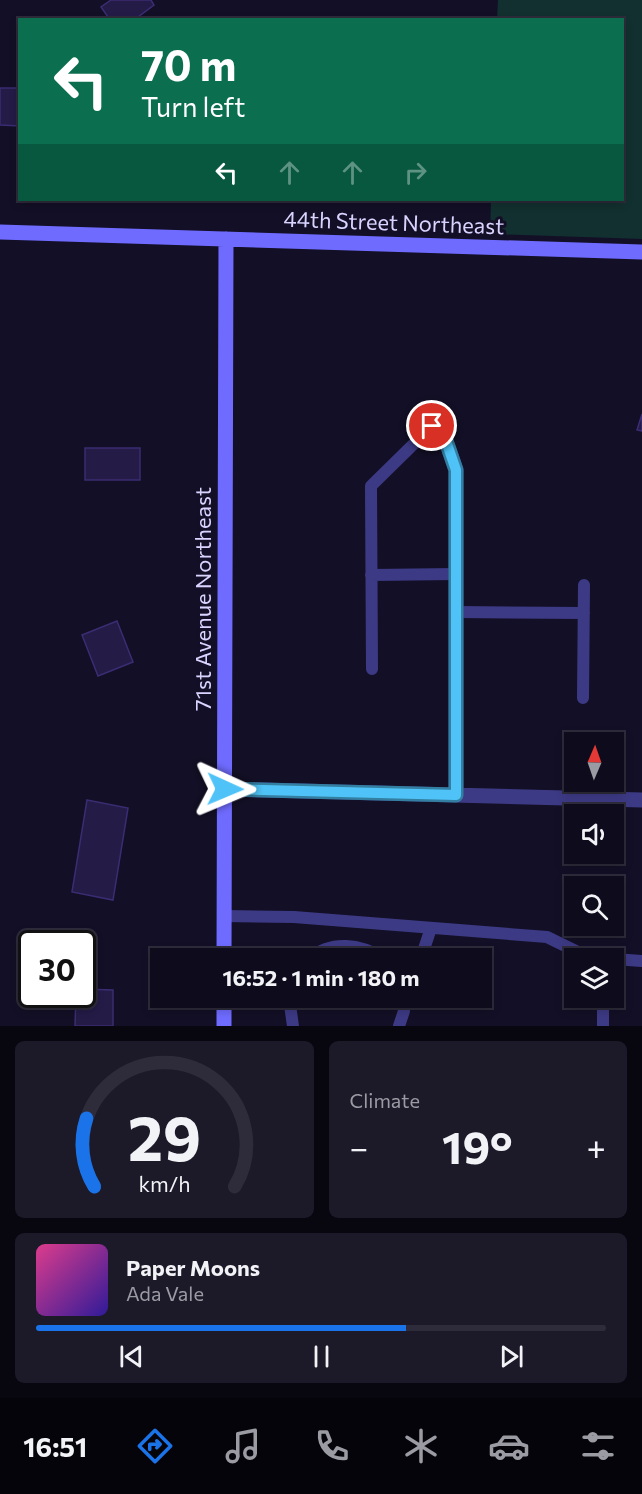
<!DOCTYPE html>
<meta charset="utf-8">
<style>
:root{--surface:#0e0b1c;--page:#1c1929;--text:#f1f3f6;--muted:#9b9ba3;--line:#2e2b3b;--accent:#1a73e8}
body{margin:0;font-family:Commissioner,sans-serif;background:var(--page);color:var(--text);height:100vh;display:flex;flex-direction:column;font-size:22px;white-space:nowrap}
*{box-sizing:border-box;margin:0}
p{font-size:20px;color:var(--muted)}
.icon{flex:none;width:33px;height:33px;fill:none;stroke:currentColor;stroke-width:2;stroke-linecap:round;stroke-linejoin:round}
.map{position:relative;height:1026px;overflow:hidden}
.drawer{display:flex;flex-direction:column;gap:15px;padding:15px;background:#08060f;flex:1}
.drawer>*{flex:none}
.top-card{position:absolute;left:18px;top:18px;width:606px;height:183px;border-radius:0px;box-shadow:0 3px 9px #0003,0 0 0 2px var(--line);background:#0b6e4f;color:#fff;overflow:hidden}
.needle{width:39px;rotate:2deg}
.controls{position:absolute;left:564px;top:732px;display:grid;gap:12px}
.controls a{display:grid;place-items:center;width:60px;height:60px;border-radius:0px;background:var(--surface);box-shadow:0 3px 9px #0003,0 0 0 2px var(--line);font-size:30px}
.speed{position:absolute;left:18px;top:930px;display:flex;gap:12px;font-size:30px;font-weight:700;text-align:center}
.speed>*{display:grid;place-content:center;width:78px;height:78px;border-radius:50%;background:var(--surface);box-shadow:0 3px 9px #0003,0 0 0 2px var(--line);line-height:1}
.speed .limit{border:3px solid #111;border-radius:9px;background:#fff;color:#111}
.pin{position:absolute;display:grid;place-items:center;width:51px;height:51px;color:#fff;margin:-26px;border:3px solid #fff;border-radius:50%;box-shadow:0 2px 6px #0007}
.me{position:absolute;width:66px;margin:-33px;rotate:91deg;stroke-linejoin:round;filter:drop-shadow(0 0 4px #0008)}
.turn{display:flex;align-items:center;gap:21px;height:126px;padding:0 24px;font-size:27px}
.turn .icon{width:78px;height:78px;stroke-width:2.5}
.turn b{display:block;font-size:42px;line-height:51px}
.lanes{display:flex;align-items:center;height:57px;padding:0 24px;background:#0003;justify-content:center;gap:30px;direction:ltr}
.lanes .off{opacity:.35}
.big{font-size:45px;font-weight:700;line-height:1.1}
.drawer .widget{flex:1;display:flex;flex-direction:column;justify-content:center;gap:9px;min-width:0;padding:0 21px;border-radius:9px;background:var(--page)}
.drawer .dial{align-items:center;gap:0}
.dial svg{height:156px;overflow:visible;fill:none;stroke:var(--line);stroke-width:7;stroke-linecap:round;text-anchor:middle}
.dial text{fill:var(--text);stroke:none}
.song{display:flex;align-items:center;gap:18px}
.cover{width:72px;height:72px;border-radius:9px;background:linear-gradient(135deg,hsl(330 70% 55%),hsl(250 70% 35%))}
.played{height:6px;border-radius:3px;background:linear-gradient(90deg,var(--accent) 65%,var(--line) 65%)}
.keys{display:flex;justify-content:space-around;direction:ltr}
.heat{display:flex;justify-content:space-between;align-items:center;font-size:33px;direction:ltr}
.drawer .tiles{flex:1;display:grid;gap:15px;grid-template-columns:1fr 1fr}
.widget:last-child{grid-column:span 2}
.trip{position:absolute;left:150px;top:948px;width:342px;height:60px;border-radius:0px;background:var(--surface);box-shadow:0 3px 9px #0003,0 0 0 2px var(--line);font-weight:700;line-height:60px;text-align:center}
.dock{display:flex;height:96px;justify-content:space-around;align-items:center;background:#06040b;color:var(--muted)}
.dock .icon{width:42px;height:42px}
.dock .on{color:var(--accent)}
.dock b{font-size:27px;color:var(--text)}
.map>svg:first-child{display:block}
.green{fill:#12302f}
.building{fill:#241b47;stroke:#3b2d73;stroke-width:1.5}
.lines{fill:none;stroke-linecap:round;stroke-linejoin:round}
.lane{stroke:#3d3a85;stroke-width:12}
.street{stroke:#3d3a85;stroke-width:15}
.secondary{stroke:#6f6bff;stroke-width:15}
.route-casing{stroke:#337fa1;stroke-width:15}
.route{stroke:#4fc3f7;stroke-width:10}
.labels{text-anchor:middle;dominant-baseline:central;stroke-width:6;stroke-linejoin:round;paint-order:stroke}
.street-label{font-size:22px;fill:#d9d4ff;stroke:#130f26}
</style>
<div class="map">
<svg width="642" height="1026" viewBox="0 0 642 1026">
<rect width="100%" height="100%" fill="#130f26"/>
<path class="green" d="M498,0H642V239L490,234L491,200H622V20L497,19Z"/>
<path class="building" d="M111,0H151L154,5L134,20H110L101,7Z
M0,88H20V126L0,125Z
M19,144H20V183H18Z
M642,414V431L637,430Z
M85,448H140V480H85Z
M117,621L133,662L98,676L82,635Z
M87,800L128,808L113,900L72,892Z
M34,939L66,940V944H33Z
M82,989L113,990V1026H75L76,994H82Z"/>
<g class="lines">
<path class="lane" d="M371,575L456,574
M456,612L584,613
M372,669L371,486L432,426
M583,698L584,585
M224,916L294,917L547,937L590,958H601
M310,958C332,940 360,944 383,958
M421,958L431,928
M614,959L642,961
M289,998L293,1026
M603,998V1026
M399,1026L404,1011L403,998"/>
<path class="street" d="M432,426L446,441L456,470V795
M225,789L642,800"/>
<path class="secondary" d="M0,232L642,252
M224,958L226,239
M224,1026V998"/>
</g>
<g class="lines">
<defs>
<path id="route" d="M225,789L456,795V470L446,441L432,426"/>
</defs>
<use href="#route" class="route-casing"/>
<use href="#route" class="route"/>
</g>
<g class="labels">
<g class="street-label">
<text transform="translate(394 222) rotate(2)">44th Street Northeast</text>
<text transform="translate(202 599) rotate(-90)">71st Avenue Northeast</text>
</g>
</g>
</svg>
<div class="controls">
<a><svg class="needle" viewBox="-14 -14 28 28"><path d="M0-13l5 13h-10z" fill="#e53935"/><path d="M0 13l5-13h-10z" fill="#9b9ba3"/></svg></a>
<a><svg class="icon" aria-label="sound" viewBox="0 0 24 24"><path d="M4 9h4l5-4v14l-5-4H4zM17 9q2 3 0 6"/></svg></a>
<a><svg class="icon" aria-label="search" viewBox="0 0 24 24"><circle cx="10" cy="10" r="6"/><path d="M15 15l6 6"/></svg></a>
<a><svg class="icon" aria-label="layers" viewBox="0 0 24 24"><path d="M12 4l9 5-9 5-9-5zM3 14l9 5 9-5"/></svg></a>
</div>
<div class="speed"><div class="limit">30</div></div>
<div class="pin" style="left:432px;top:426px;background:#d93025"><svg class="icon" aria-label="arrive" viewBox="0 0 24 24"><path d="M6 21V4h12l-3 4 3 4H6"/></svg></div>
<svg class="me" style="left:225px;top:789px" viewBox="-20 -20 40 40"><path d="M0-17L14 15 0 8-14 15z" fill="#4fc3f7" stroke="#fff" stroke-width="4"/></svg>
<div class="trip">16:52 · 1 min · 180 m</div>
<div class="top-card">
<div class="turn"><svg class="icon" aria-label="left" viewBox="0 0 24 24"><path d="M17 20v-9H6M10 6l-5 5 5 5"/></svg><div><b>70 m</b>Turn left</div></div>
<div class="lanes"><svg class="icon" aria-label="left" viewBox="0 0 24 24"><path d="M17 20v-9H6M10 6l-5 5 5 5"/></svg><svg class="icon off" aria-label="ahead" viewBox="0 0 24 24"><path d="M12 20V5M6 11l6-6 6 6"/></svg><svg class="icon off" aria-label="ahead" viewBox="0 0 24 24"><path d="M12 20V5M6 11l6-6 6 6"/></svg><svg class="icon off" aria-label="right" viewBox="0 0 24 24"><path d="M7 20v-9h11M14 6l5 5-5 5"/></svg></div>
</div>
</div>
<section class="drawer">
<div class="tiles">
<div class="widget dial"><svg viewBox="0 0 100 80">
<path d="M14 69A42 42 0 1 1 86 69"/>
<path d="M14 69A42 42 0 0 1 10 34" stroke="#1a73e8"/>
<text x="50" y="56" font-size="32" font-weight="700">29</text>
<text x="50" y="72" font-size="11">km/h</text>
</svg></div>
<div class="widget"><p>Climate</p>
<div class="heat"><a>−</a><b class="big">19°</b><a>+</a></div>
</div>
<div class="widget">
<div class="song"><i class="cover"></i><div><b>Paper Moons</b><p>Ada Vale</p></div></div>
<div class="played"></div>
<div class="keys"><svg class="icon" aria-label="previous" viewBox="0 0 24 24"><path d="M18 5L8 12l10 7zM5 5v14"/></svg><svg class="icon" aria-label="pause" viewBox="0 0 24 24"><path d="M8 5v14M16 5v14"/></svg><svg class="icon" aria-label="next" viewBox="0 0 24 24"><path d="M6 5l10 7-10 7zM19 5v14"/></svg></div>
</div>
</div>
</section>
<nav class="dock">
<b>16:51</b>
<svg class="icon on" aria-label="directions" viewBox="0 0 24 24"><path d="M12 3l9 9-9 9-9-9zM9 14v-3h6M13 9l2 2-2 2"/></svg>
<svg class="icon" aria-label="music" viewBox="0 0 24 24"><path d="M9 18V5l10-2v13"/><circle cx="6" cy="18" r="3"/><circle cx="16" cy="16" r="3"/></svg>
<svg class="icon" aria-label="phone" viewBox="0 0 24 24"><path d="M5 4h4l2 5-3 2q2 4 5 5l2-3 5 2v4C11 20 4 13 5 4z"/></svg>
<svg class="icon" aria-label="climate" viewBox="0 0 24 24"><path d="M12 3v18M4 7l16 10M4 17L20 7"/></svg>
<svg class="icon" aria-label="car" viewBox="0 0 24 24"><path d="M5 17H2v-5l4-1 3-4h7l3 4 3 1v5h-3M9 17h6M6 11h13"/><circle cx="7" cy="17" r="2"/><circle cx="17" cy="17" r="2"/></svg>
<svg class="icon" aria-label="filters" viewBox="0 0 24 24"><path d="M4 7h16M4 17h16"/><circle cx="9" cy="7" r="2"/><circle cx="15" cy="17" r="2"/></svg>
</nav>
